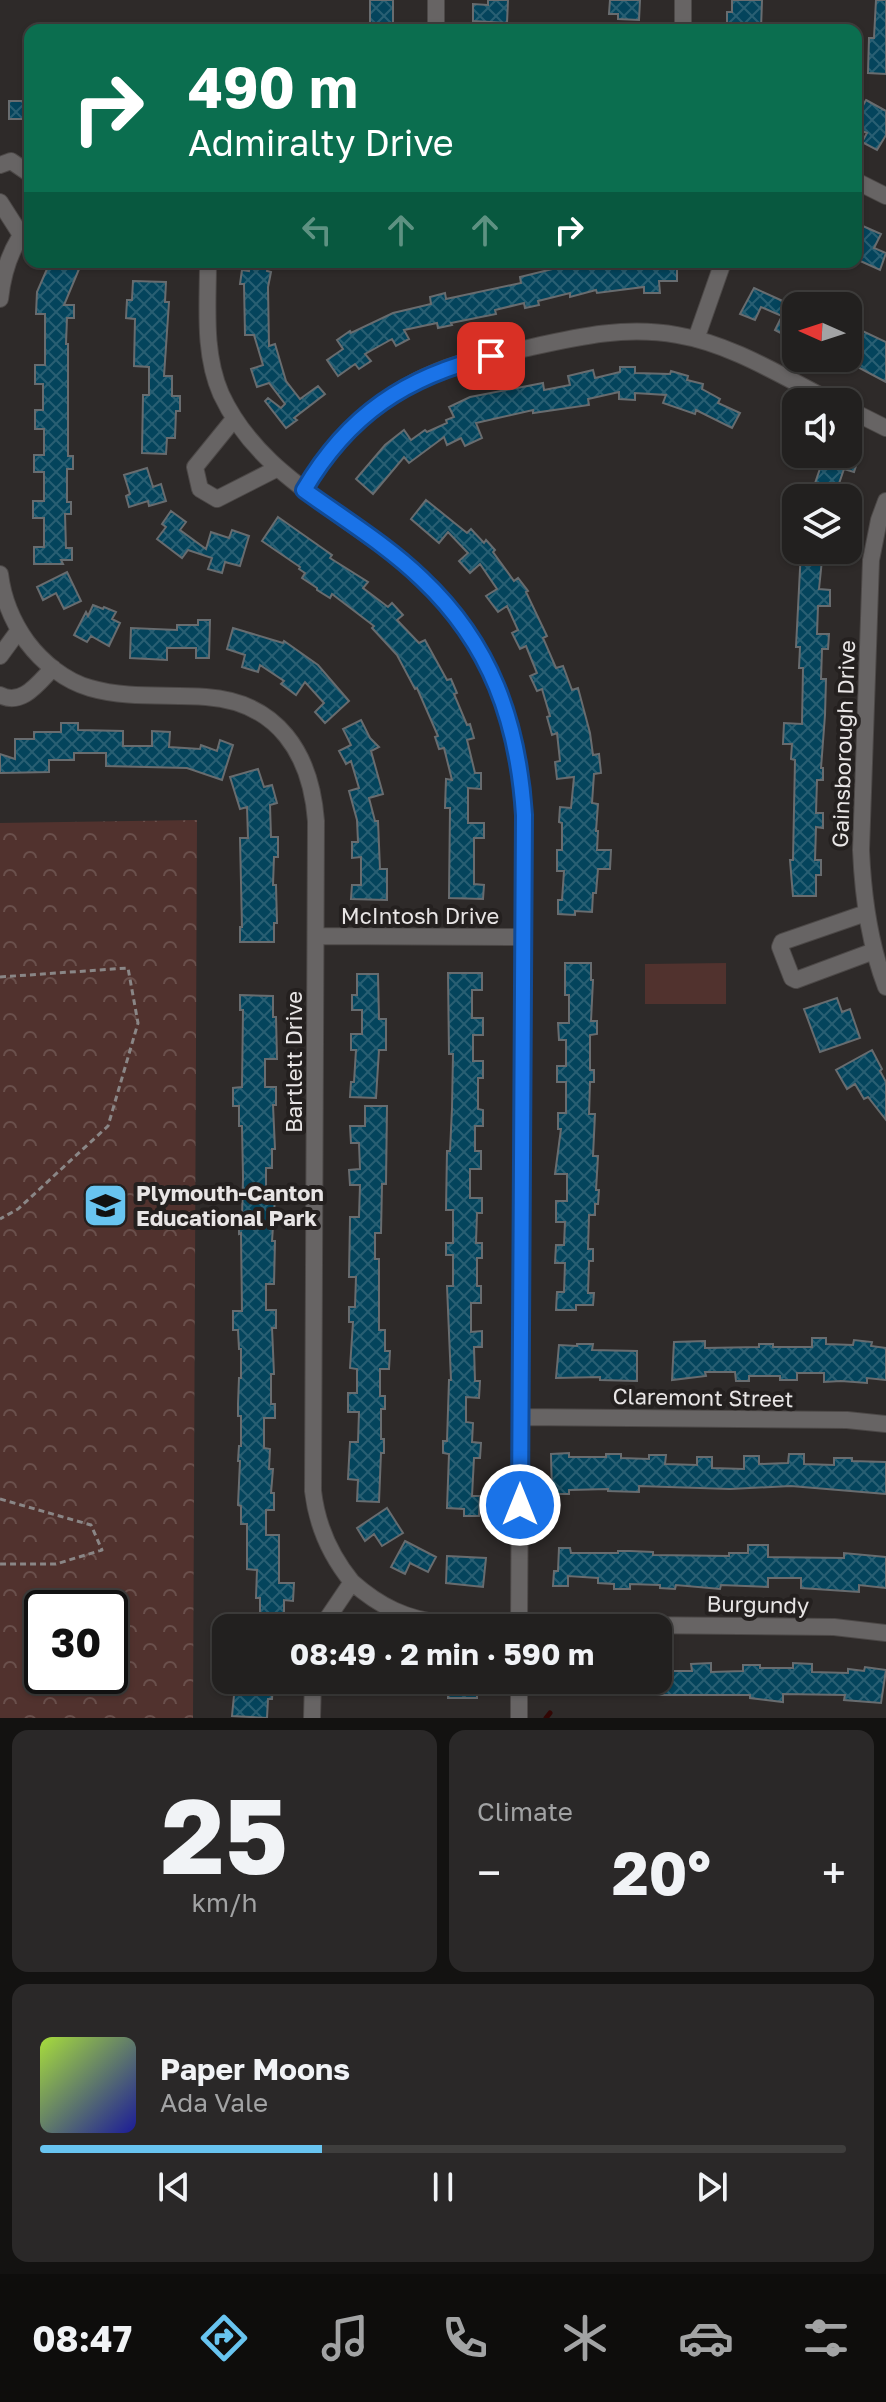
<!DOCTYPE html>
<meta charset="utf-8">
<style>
:root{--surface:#22201f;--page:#2a2828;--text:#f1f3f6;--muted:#a2a3a4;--line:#3f3e3d;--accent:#68c4f0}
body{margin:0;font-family:"Golos Text",sans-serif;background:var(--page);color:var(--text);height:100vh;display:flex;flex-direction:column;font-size:30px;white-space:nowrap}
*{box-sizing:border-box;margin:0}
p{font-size:26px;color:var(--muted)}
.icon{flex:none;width:44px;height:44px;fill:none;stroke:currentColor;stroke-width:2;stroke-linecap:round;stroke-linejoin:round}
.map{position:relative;height:1718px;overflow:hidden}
.panel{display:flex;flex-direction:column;gap:12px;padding:12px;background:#131211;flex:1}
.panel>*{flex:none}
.hud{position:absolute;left:24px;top:24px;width:838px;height:244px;border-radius:16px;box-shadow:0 2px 6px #0004,0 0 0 2px var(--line);background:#0b6e4f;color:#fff;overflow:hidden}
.needle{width:52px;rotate:273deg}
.tools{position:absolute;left:782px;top:292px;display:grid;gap:16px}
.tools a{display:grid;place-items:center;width:80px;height:80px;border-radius:16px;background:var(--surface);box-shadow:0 2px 6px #0004,0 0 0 2px var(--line);font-size:40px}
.speed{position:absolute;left:24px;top:1590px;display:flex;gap:16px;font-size:40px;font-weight:700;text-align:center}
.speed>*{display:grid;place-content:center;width:104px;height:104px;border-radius:50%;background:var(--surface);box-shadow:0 2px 6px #0004,0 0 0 2px var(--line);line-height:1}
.speed .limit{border:4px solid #111;border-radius:12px;background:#fff;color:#111}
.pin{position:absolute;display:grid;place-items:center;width:68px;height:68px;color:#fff;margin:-34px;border-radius:16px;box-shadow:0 4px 12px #0006}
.me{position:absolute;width:88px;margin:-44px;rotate:0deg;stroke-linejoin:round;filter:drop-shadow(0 0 6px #0008)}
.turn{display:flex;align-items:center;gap:28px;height:168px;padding:0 32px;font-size:36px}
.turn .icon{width:104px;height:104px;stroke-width:2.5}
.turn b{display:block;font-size:56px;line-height:68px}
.lanes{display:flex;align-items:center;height:76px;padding:0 32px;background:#0003;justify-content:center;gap:40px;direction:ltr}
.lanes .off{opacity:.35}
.big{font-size:60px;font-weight:700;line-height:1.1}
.panel .tile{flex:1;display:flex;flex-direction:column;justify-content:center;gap:12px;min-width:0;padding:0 28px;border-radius:16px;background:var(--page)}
.panel .dial{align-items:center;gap:0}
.dial b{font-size:104px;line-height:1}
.song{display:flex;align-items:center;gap:24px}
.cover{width:96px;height:96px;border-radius:12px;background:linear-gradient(135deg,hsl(80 70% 55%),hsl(240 70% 35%))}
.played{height:8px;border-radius:4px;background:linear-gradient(90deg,var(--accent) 35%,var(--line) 35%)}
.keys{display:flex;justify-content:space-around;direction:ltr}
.heat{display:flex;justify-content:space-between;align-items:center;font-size:44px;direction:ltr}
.panel .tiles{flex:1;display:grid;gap:12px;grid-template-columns:1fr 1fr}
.tile:last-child{grid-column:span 2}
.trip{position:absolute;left:212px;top:1614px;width:460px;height:80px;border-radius:16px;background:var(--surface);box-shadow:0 2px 6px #0004,0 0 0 2px var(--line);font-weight:700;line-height:80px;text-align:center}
.dock{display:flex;height:128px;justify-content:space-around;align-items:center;background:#0e0d0c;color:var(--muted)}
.dock .icon{width:56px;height:56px}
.dock .selected{color:var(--accent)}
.dock b{font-size:36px;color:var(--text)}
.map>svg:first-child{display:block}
.green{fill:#51322e}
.forest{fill:url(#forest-crowns);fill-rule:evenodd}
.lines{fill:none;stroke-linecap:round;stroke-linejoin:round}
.stream{stroke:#320604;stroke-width:5}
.building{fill:url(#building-cross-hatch);stroke:#686c6f;stroke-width:2}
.minor-casing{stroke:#4c4847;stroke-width:18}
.path{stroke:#8a8686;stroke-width:3;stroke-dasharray:6 4;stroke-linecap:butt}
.minor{stroke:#676464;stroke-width:16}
.route-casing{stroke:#114b97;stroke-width:20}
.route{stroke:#1a73e8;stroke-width:14}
.labels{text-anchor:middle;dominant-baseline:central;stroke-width:8;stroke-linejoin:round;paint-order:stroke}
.street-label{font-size:22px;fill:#e8e5e5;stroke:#24201f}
.poi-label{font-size:22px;font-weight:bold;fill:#e8e5e5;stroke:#24201f;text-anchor:start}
</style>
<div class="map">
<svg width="886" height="1718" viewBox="0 0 886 1718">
<defs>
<pattern id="forest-crowns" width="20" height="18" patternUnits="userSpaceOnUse" patternTransform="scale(2)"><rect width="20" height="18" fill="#51322e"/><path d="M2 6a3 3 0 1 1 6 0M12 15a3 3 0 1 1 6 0" fill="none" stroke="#6a504c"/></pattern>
<pattern id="building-cross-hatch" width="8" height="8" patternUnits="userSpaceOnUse" patternTransform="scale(2)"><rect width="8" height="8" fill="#04445c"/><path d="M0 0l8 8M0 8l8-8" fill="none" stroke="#295f73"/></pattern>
</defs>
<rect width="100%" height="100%" fill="#2e2a29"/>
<path class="green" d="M726,963V1004H645V964Z"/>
<path class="forest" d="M197,820L193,1718H0V823ZM42,1608H110V1676H42Z"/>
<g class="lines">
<path class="stream" d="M546,1718L550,1713"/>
</g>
<path class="building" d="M370,0H393V30H370Z
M488,0H508L507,23L473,21V4L488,5Z
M610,0H640L639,20L618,19V14H609Z
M732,0H762L761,29L727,28V12H732Z
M876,0H886V74L868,73L869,38H874Z
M866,100L886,111V135L877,150L862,142L867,133L856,128V118Z
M9,101H30V119H9Z
M856,223L881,234L874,248L886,253L880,270L856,259Z
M50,262H82L64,305H74V318H67L66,344H68V456H73V469H67V502H71V514H65L66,548H72V560H61L63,564H34V547H44V518H33V501H44V472H34V455H44V429H35V410H43V384H35V365H45V314H36L37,292Z
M250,262H268L267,271L271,272L268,287L269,346L275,344L286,381L300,399L318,386L325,394L294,418L297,420L286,428L265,401L268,398L281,408L285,404L269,383L257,387L251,369L263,365L254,335H245L244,284H240L242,270L249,271Z
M637,262H677V281H659L660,293H644V287L597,293L596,290L570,297V293L538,301L539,305L525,308L524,303L495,310L496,314L451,323L452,325L438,328L437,323L404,330L409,339L396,346L392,339L365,354L371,361L359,369L355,364L338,376L327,360L343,349L337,340L350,331L351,333L393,313L431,304L430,297L445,293L446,299L521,283L520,277L577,263L579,269Z
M133,281L166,282L165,302H169L164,376H172V396H180V411H176L175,438H167L166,454L142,453L143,395H149V367L134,366L135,319L126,318L127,300H132Z
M754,288L796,307V341L775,330L782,316L761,307L755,320L740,314Z
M848,327L852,329L854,327L886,342V382L848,362Z
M620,367H635V373L670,374L671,371L688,376L687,380L703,384L702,389L720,399L718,403L740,413L732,428L696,410L695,414L663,403L666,395L635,393V400L619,399V392L588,399L589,405L533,413V410L476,423L482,438L465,446L461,438L447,445L444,437L409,463L404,457L373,494L356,479L385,445L404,430L411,440L425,430L427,432L447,423L446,420L454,417L449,407L470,397L543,383L544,390L570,385L568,376L593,370L595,378L620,372Z
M825,454H850L859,457L854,472L844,469L834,498H810Z
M147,468L153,487L161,484L166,501L149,506L148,501L129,507L126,496L130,494L124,475Z
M426,500L467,533L471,529L484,543L486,540L495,550L493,552L514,581L518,578L528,591L526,592L547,636L543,638L556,668L563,666L572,690L578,688L590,733L593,755L599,754L601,773L594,774L592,803L598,804L596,831H598L597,850H611L610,869H598L596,893H593L592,912L575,911V915L558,914V900H562L564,871H557V850H562V823L559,822L560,807L571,808L574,777L557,779L555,762L560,761L557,733L552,735L547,717L550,716L542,689L537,691L530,676L537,673L526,646L520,649L512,633L518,630L507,606L498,612L486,596L497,589L480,564L470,573L459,561L468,553L448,532L439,543L411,519Z
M171,511L186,522L180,530L206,549L211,532L229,538L232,530L249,536L240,566L225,562L222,573L208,569L212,558L188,550L182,558L157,539L166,527L162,524Z
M278,517L332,555L330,558L368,582L363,588L388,607L392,603L403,615L397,620L419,643L425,640L447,680L451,679L457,693L454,694L467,725L470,724L474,738L467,740L475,773H481V789L468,788V823H484V838H474V884L484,885L483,899L449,898L450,808H445L446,779L452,780L444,748L439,749L435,737L438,736L417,688L415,689L397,655L372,628L374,626L332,594L330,598L317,590V588L302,578L305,573L299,569L300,567L262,541Z
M801,550H823L819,589L830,590V606H818L817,634H829L828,649H822L821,679H826L825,715L821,768H823V780H817L816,813H823V828L816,827L815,860H821V875H816V896H793L790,860H793L795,760L791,759L792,744H783L784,723L802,724L803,668H799L800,647H796Z
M67,572L81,601L64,609L56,593L43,600L37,587Z
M93,605L103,609L104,607L116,612L112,619L120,623L109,646L91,636L87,642L74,635L86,612L88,616Z
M198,620H210L209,658H196V648H167V660L130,658L131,628L177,630V625H198Z
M233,628L283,643L284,641L318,665L349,701L325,723L315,712L324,703L305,682L296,695L281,684L284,681L260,665L258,672L242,667L245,655L227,649Z
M361,720L370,738L379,747L371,751L383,794L369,798L375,821H378L380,869H387V900L351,899L352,885H361V857L352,858V842H358L357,820L349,791L359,788L351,761L346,764L339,751L351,745L343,729Z
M61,723H78V730L123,731V746H152V731L170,732L169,747L200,749L201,745L217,751L220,740L233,745L222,780L187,768L106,766V753H74V760H49V772L0,773V754L15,759V739H34V732H61Z
M258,769L264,787L272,785L277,803L270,805L271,837H278V857H274L273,885H276L277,923H274V942H240V927H242L240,838H248L247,807L240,809L230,777Z
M565,963H591V980H593L591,1021H597V1034L590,1035V1070H594V1082H590L589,1114H595L593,1156H598L596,1190H599L598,1204H595V1215H589L588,1249H593V1261H589L588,1293H594L593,1305H576V1310H556L557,1292H564L565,1263H555L556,1245H564L565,1222H556V1201H567V1174H555L561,1129H558V1113H566V1082H557V1066H566V1040H559L558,1023H569V995H565Z
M448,973H482V990H472V1018H483V1035H473V1061H483V1078H478V1109L483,1110V1126H475V1151H481V1169H470V1198H482V1213H477L476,1243H482V1258H477V1286H481V1303H471V1332L482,1331V1347H474L475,1381H480L479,1398L466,1397V1422L473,1423L472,1442L481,1443L480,1458H474L472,1496H480L479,1516H464V1509L447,1508L449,1454L443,1453V1441H447L449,1380H451L447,1286H453V1255H446V1243H453V1210H446L447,1151H450L452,1109L453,1054H449Z
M357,974H378L379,1019H386V1050H379L376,1098L350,1097L351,1082H354L356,1050H351V1034H362V1010H352V995H357Z
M240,995L273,996V1017H276L277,1059H265V1087H276V1105H273L275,1149H272V1168H266V1198H275L272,1241H275L274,1284H266V1310H276V1328H272L274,1374H271V1404H275V1418H264V1448L270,1449L269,1469H273L271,1493H274V1510H266V1535H279V1583H294L293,1601L284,1600V1618H260V1598H256L257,1570L247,1569V1524H241V1506L238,1505L240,1461H238L239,1446H241V1416H238V1404L239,1378H241V1349H239L238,1330H233V1311H242L241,1233L239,1234V1219H242L243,1178L242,1126H239V1106H233V1088L242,1087L243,1010H240Z
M837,998L842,1012L850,1009L860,1038L820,1052L804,1009Z
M872,1050L882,1069L880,1071L886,1082V1120L868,1097L864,1099L855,1084L847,1089L836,1070Z
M365,1106H387L386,1184H382L381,1233H375V1259H379V1330H385V1351H390L389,1369H380V1396H385V1409H381V1439H384V1453H381L379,1502L357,1501L358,1480L348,1479L350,1442H358L359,1412H348V1393H357V1369L350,1368L353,1322H349V1307H355L356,1277H349L350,1217H359L360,1185H350L349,1170L360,1169L359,1143H351L350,1126H365Z
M812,1338H826V1344L853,1345L854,1340L872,1342L871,1346L886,1348V1380L867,1378V1383L841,1381L824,1382V1373H797V1380H780V1376H749V1381H736L735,1372H705L706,1376L672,1380L674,1342L705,1341V1348L759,1347V1344H773V1347H812Z
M577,1344H593L592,1350L637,1351V1381L600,1380V1377L556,1378L559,1345L577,1346Z
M569,1453V1457H606V1454H621V1458L649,1459V1455H666L665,1464L697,1465V1457H712V1468L744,1469V1456H759V1464L788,1463L789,1454H804V1464L834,1465V1458H852V1461L886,1462V1494L791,1486L730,1489L639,1486V1492L608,1491V1489L569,1490V1494H552L551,1454Z
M387,1508L403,1533L382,1546L374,1534L365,1541L357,1528Z
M405,1541L436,1557L428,1572L410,1563L405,1574L391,1567Z
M748,1545H768V1557L844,1558V1553L886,1557V1588L859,1585V1592L801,1588V1578H768V1587L721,1585L720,1589L676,1585L675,1589L660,1588V1585L630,1584V1589H614V1584L598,1583V1578L568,1576V1586H553L554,1571H558L559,1548H570L571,1553H618V1551H630L653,1552V1555L729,1556V1553H748Z
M447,1556L486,1558L483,1587L446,1583Z
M711,1663V1672L743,1671V1665H760V1668H793V1663L812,1664V1672L848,1673V1669L864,1671L865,1667L886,1670L881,1703L844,1700L845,1695L783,1694V1702L750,1698V1695H554V1680H658V1671H692L691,1664Z
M408,1680H477V1698H448V1694L408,1685Z
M257,1684L273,1685L272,1699H268L267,1718L232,1716L235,1685L257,1686Z"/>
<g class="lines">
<defs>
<path id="minor" d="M436,30V0
M683,30V0
M0,165L11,161L30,174
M856,181L886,196
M0,202L21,235
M208,262C208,306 203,353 221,394C246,448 290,480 337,514C367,535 398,555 424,581C492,647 518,722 524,815L519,1628
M0,299C3,272 11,245 30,224
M696,339L723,262
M848,409L886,428
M234,419L195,467L200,489L217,499L276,469
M304,490C340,429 392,384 461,363C484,357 509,352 532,347C581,336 627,326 677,335C732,344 783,377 833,402
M886,501L879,520L871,560L861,850C863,897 869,943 886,987
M0,574C3,599 12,621 27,642C42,662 65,681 90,688C128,699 167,694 206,697C278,702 311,754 316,821L313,1491C317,1526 330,1555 352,1582L329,1616L324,1628
M0,656L19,630
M0,695C22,707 39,682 53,668
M866,913L782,942L780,947L792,978L796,980L874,951
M316,936L523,937
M520,1417L847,1420L886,1424
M352,1582C379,1606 407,1620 443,1623L834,1627L886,1633
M312,1718L313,1680
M519,1718V1680"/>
</defs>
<use href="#minor" class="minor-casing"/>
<path class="path" d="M0,977L128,968L138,1023L108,1126L18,1209L0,1219
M0,1499L91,1525L102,1550L56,1564H0"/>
<use href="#minor" class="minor"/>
</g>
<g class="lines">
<defs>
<path id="route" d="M491,356C406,376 348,415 304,490C344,519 387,545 422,579C491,644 518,722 524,815L520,1505"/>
</defs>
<use href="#route" class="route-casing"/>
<use href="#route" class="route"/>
</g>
<defs>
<symbol id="school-square" viewBox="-11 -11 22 22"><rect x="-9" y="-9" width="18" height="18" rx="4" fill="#68c4f0" stroke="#24201f"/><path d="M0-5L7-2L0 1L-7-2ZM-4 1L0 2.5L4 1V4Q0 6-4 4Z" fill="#111"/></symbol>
</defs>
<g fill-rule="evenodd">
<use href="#school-square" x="80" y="1180" width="51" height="51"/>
</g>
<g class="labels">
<g class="street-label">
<text transform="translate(843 744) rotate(-88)">Gainsborough Drive</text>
<text x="420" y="915">McIntosh Drive</text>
<text transform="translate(293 1062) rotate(-90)">Bartlett Drive</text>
<text transform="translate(703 1397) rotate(1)">Claremont Street</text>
<text transform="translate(758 1604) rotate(1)">Burgundy</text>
</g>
<g class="poi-label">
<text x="136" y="1192">Plymouth-Canton<tspan x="136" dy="25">Educational Park</tspan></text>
</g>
</g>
</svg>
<div class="tools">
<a><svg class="needle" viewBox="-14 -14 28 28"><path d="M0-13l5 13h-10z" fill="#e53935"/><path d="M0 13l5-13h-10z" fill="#a2a3a4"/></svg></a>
<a><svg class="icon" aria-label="sound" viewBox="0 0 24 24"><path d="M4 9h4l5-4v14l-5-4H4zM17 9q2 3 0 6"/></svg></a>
<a><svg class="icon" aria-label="layers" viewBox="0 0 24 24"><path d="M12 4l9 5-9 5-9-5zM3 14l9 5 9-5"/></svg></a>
</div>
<div class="speed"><div class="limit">30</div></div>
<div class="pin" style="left:491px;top:356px;background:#d93025"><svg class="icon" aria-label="arrive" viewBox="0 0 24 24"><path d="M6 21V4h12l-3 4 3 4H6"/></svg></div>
<svg class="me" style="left:520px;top:1505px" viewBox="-20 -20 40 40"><circle r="17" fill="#1a73e8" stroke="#fff" stroke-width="3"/><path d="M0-11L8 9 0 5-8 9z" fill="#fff"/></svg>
<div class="trip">08:49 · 2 min · 590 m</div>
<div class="hud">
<div class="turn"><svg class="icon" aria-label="right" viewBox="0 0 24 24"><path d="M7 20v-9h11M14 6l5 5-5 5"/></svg><div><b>490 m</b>Admiralty Drive</div></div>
<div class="lanes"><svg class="icon off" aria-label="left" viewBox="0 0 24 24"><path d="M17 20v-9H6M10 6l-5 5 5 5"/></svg><svg class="icon off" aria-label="ahead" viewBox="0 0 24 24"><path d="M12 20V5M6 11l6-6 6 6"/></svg><svg class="icon off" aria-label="ahead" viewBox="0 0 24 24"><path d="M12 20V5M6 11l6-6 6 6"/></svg><svg class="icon" aria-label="right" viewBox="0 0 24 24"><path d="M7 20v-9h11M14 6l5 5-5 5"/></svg></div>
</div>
</div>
<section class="panel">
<div class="tiles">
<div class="tile dial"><b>25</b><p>km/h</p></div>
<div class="tile"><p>Climate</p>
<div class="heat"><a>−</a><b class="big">20°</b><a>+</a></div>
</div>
<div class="tile">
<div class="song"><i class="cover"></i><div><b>Paper Moons</b><p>Ada Vale</p></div></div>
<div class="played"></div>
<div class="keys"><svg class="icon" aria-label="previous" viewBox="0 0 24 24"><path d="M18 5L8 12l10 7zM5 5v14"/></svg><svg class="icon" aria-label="pause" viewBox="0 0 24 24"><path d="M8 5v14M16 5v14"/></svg><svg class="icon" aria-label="next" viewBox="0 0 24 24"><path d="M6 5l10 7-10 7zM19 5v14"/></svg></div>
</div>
</div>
</section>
<nav class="dock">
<b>08:47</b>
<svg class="icon selected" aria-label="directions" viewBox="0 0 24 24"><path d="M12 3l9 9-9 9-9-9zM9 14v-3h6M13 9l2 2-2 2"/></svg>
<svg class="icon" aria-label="music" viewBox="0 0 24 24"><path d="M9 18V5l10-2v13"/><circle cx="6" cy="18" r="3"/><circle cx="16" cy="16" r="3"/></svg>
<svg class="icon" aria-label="phone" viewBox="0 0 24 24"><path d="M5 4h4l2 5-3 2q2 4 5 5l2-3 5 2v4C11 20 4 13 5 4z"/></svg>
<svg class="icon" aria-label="climate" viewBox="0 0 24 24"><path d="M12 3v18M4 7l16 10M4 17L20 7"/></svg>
<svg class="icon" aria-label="car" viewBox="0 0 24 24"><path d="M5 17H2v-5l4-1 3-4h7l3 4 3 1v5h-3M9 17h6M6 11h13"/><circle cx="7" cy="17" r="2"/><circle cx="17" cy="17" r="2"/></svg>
<svg class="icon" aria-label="filters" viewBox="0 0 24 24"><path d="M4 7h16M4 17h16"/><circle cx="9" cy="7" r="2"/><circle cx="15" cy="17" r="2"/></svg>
</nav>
